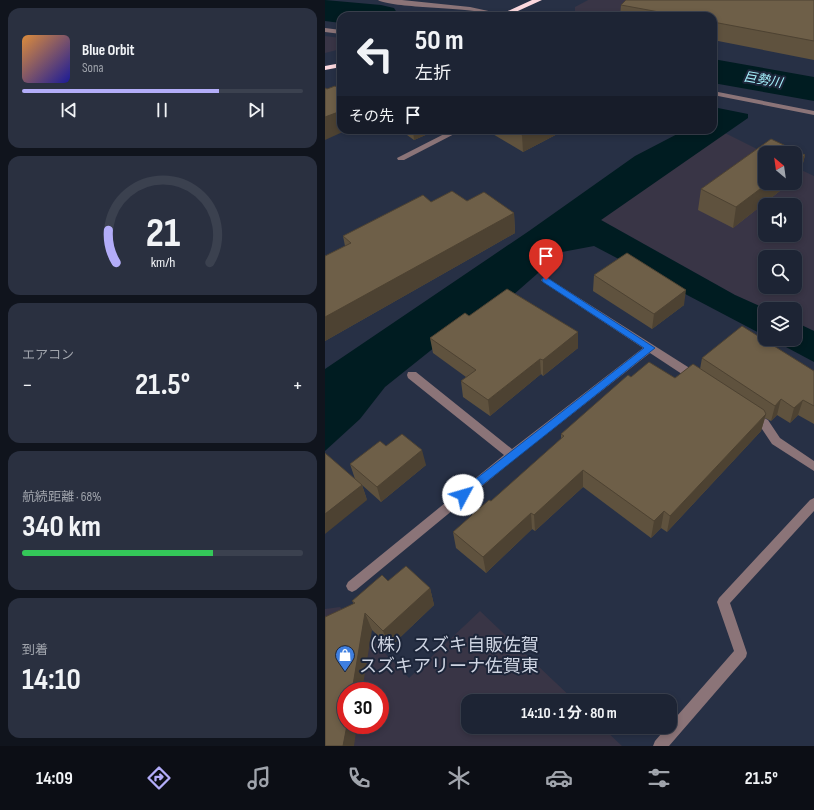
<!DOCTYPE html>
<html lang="ja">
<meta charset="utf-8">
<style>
:root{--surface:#1d2434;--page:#2a3040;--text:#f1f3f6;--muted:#a0a4ac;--line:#3b414f;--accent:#b3adf9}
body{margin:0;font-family:"Sofia Sans Condensed","Noto Sans JP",sans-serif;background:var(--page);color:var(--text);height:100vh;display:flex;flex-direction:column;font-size:15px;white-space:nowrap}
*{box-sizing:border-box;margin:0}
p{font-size:13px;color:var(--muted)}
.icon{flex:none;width:22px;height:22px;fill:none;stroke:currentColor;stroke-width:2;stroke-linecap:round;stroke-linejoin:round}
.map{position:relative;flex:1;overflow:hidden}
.drawer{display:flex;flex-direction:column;gap:8px;padding:8px;background:#10141d;width:325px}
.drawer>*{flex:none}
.banner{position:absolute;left:12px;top:12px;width:380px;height:122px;border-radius:12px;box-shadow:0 2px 6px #0003,0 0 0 1px var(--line);background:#1d2434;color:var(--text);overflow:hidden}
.needle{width:26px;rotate:331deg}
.tools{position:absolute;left:433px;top:146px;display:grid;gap:8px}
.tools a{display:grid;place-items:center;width:44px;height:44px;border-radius:8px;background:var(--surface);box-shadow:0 2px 6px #0003,0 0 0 1px var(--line);font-size:20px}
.speed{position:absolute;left:12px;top:682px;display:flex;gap:8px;font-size:20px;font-weight:700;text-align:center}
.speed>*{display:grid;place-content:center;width:52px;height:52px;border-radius:50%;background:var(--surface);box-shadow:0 2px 6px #0003,0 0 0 1px var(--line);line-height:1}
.speed .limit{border:6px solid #d22;background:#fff;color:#111}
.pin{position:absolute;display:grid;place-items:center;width:34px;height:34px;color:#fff;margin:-41px -17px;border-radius:50% 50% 50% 0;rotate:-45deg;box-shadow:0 0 4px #0007}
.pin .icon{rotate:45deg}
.me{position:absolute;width:44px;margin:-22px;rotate:51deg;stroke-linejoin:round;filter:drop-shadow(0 0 3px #0008)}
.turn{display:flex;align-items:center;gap:14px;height:84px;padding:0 12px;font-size:18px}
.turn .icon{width:52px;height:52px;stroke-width:2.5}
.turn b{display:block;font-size:28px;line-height:34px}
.then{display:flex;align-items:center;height:38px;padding:0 12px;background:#0003;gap:8px;font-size:15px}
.big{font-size:30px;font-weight:700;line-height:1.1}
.drawer .tile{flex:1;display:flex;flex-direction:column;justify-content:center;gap:6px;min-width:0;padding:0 14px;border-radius:12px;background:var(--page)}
.drawer .dial{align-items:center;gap:0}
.dial svg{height:104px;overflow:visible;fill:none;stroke:var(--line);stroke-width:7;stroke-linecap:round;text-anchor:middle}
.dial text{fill:var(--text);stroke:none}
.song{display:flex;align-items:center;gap:12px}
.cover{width:48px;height:48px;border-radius:6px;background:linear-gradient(135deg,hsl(30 70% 55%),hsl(240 70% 35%))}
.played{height:4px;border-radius:2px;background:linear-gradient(90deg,var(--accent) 70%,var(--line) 70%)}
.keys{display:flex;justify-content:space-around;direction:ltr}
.heat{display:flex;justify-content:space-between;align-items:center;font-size:22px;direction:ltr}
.charge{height:6px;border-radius:3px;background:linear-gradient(90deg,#34c759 68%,var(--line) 0)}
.trip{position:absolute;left:136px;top:694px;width:216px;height:40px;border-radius:12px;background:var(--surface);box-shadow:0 2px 6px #0003,0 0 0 1px var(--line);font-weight:700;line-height:40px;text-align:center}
.tab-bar{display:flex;height:64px;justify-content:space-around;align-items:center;background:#0c0e15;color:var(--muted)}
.tab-bar .icon{width:28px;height:28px}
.tab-bar .selected{color:var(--accent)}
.tab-bar b{font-size:18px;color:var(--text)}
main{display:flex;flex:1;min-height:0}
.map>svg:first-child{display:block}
.commercial{fill:#393546;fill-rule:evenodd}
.water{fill:#001c21}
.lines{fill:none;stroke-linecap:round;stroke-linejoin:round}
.river{fill:#001c21;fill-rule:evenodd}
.minor{fill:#8b7478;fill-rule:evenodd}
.highway{fill:#fbd8de;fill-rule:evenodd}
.wall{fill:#5f523e}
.shaded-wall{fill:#4d4232}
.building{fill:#6e5f48;stroke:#4d4232}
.route{fill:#1a73e8;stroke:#114b97}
.labels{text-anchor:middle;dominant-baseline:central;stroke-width:4;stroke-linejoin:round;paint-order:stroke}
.far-water-label{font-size:13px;font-style:italic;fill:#a6f3fe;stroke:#1d263a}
.near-poi-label{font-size:18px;fill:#ced4e2;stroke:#1d263a;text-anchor:start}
</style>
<main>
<section class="drawer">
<div class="tile">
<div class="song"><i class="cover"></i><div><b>Blue Orbit</b><p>Sona</p></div></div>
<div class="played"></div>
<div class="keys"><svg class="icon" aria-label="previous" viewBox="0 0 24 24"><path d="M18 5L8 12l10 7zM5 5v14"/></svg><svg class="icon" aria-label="pause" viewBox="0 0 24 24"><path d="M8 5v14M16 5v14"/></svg><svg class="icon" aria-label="next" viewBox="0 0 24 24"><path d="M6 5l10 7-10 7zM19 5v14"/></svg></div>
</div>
<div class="tile dial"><svg viewBox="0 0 100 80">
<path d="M14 69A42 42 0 1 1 86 69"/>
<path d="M14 69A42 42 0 0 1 8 44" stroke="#b3adf9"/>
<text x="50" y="56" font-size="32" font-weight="700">21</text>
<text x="50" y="72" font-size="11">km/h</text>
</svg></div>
<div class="tile"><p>エアコン</p>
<div class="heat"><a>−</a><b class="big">21.5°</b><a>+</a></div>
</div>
<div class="tile"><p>航続距離 · 68%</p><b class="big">340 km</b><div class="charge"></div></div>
<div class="tile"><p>到着</p><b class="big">14:10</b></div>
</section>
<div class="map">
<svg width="489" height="746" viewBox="0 0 489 746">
<rect width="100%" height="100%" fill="#273045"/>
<path class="commercial" d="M263,0H315L298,16H250V7Z
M0,36L16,38V49L0,53Z
M400,133L440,153V183H470V167L489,176V331L470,322V309H441L410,295L276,220ZM440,205H470V235H440ZM440,257H470V287H440Z
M15,607L84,678L155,611L250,701H143V727H277L297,746H0V609ZM21,691H55V725H21Z"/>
<path class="water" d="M388,107L423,114V118L276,220L410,295L441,309L440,336L269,246L237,252L179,303L145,319L60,387L35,419L0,451V369L204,231L310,156L360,130H388Z
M470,322L489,331V362L446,339H470Z"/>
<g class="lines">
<path class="river" d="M0,0L56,5L69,8L74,16H16V23L0,21Z
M388,59L489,77V101L388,83Z"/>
<path class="minor" d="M53,0H77L145,7L182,15C173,18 158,13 149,11C131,8 63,7 53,0Z
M0,28L16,30V34L0,32Z
M388,91L489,111V115L388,95Z
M127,130H137L79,160H73L72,158Z
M221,277L374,374L375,377L374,380H366L325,353L191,458L31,590L27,592L23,590L21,586L23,582L179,455L83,378L82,375L83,372H91L187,449L318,348L218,282L216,280Z
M427,411L443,420L455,438L489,461V471L447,444L435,426L423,418L422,415L423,412Z
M489,498V511L405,603L422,653L421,657L344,746H328L330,741L342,727H345V724L409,651L392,602L394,598L485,500Z"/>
<path class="highway" d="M207,0H217L182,16H172Z
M16,63V67L0,70V66Z"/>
</g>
<path class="wall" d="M489,0V60L388,40V16H295L296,5Z
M75,130H112L89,140Z
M161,130H240L198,152Z
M446,139L480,155L475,175L470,179V153H440V183H465L408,228L373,210L376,189Z
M142,201L189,213L190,233L0,341V256L20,246L18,236L106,202Z
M269,275L359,305L327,329L268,291Z
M144,316L253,348L218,376L216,374L165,416L138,397L136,381L141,377L108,353L105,338Z
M377,358L489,371V424L473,415L465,423L452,415L446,421L440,418L436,431L342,532L336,528L326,538L258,487L210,531L207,529L161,573L131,548L128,532L166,501L236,439V434L306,377L350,378L375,369Z
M61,446L101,465L56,502L37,485L42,500L30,479L25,464Z
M63,581L105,588L109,605L65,647L47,630L29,604L27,601Z"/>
<path class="shaded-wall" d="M16,111V130H22L0,140V117Z
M88,130H112L89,140Z
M206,130H240L198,152L197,135Z
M480,155L475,175L470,179V162Z
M443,183H465L408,228L411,207Z
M189,213L190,233L0,341V317Z
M361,290L359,305L327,329L329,314Z
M253,332V348L218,376V360Z
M215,359L216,374L165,416L163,400Z
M456,399L452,415L446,421L450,406Z
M478,400L473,415L465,423L469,408Z
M441,414L436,431L342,532L345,516Z
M97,450L101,465L56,502L52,487Z
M258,470V487L210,531L209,515Z
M37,485L42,500L0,534V514Z
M339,511L336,528L326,538L329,521Z
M206,513L207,529L161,573L158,557Z
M105,588L109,605L65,647L58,631Z
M40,613L47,630L37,691H27Z
M22,725H32L29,746H18Z"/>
<path class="building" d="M301,0H489V41L388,22V16H356L296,5Z
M10,86L16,90V111L0,117V88L2,89Z
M189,130H206L197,135Z
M446,139L480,155L470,162V153H440V183H443L411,207L376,189Z
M127,191L142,201L159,192L189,213L0,317V256L26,243L18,236L98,195L106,202Z
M302,253L361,290L329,314L269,275Z
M182,289L253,332L218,360L215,359L163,400L136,381L151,370L105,338L140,313L144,316Z
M417,326L489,371V406L478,400L469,408L456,399L450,406L377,358Z
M324,362L350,378L368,364L439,410L441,414L345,516L339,511L329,521L258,470L209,515L206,513L158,557L128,532L164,500L166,501L239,436L236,434L303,375L306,377Z
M77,434L97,450L52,487L25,464L55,441L61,446Z
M0,453L37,485L0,514Z
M81,566L105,588L58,631L40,613L27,691H21V725H22L18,746H0V617L30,603L27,601L57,575L63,581Z"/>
<path class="route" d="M221,277L330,348L141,498L138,500L134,498L132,495L134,492L319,348L218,282L217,280L218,278Z"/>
<defs>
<symbol id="shop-pin" viewBox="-11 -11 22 30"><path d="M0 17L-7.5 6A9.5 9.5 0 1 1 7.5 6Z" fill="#3f7fe0" stroke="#1d263a"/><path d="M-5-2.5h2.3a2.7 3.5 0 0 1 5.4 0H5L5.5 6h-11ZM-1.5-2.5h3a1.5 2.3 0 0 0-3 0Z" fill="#fff"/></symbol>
</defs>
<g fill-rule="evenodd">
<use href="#shop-pin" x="9" y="644" width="22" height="30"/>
</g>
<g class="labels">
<g class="far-water-label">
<text transform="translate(438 80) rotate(10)">巨勢川</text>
</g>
<g class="near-poi-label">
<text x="34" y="645">（株）スズキ自販佐賀<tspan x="34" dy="21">スズキアリーナ佐賀東</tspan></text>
</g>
</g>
</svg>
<div class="tools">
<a><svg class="needle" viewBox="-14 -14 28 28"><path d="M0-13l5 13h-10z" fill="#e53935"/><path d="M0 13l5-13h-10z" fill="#a0a4ac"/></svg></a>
<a><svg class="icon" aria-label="sound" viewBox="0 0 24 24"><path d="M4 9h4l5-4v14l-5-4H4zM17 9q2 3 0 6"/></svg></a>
<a><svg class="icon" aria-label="search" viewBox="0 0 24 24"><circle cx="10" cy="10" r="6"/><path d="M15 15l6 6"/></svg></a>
<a><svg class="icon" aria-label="layers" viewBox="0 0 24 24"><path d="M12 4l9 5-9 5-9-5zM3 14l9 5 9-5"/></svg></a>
</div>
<div class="speed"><div class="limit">30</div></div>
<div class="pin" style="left:221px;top:280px;background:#d93025"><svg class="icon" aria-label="arrive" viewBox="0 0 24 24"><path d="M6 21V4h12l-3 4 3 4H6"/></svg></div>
<svg class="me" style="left:138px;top:495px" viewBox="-20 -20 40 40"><circle r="19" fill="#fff"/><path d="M0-13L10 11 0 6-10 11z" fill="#1a73e8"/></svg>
<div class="trip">14:10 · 1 分 · 80 m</div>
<div class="banner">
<div class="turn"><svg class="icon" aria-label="left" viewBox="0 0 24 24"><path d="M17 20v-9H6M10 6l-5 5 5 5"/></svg><div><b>50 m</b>左折</div></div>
<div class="then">その先<svg class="icon" aria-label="arrive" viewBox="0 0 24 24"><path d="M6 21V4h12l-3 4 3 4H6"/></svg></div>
</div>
</div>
</main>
<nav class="tab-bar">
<b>14:09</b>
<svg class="icon selected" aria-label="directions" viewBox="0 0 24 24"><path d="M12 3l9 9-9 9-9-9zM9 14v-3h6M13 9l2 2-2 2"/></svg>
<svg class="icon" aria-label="music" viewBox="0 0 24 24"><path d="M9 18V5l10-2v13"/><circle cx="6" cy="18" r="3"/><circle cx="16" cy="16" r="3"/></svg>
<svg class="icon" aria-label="phone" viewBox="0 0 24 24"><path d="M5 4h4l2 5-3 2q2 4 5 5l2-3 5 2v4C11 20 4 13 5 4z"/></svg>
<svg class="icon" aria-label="climate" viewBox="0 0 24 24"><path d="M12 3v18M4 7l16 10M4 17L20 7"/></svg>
<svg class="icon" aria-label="car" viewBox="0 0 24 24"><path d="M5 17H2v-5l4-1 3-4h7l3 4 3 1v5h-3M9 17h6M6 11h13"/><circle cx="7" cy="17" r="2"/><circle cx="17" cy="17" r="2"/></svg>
<svg class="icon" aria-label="filters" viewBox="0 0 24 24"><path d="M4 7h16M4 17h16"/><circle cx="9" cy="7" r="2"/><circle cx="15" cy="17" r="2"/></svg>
<b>21.5°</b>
</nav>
